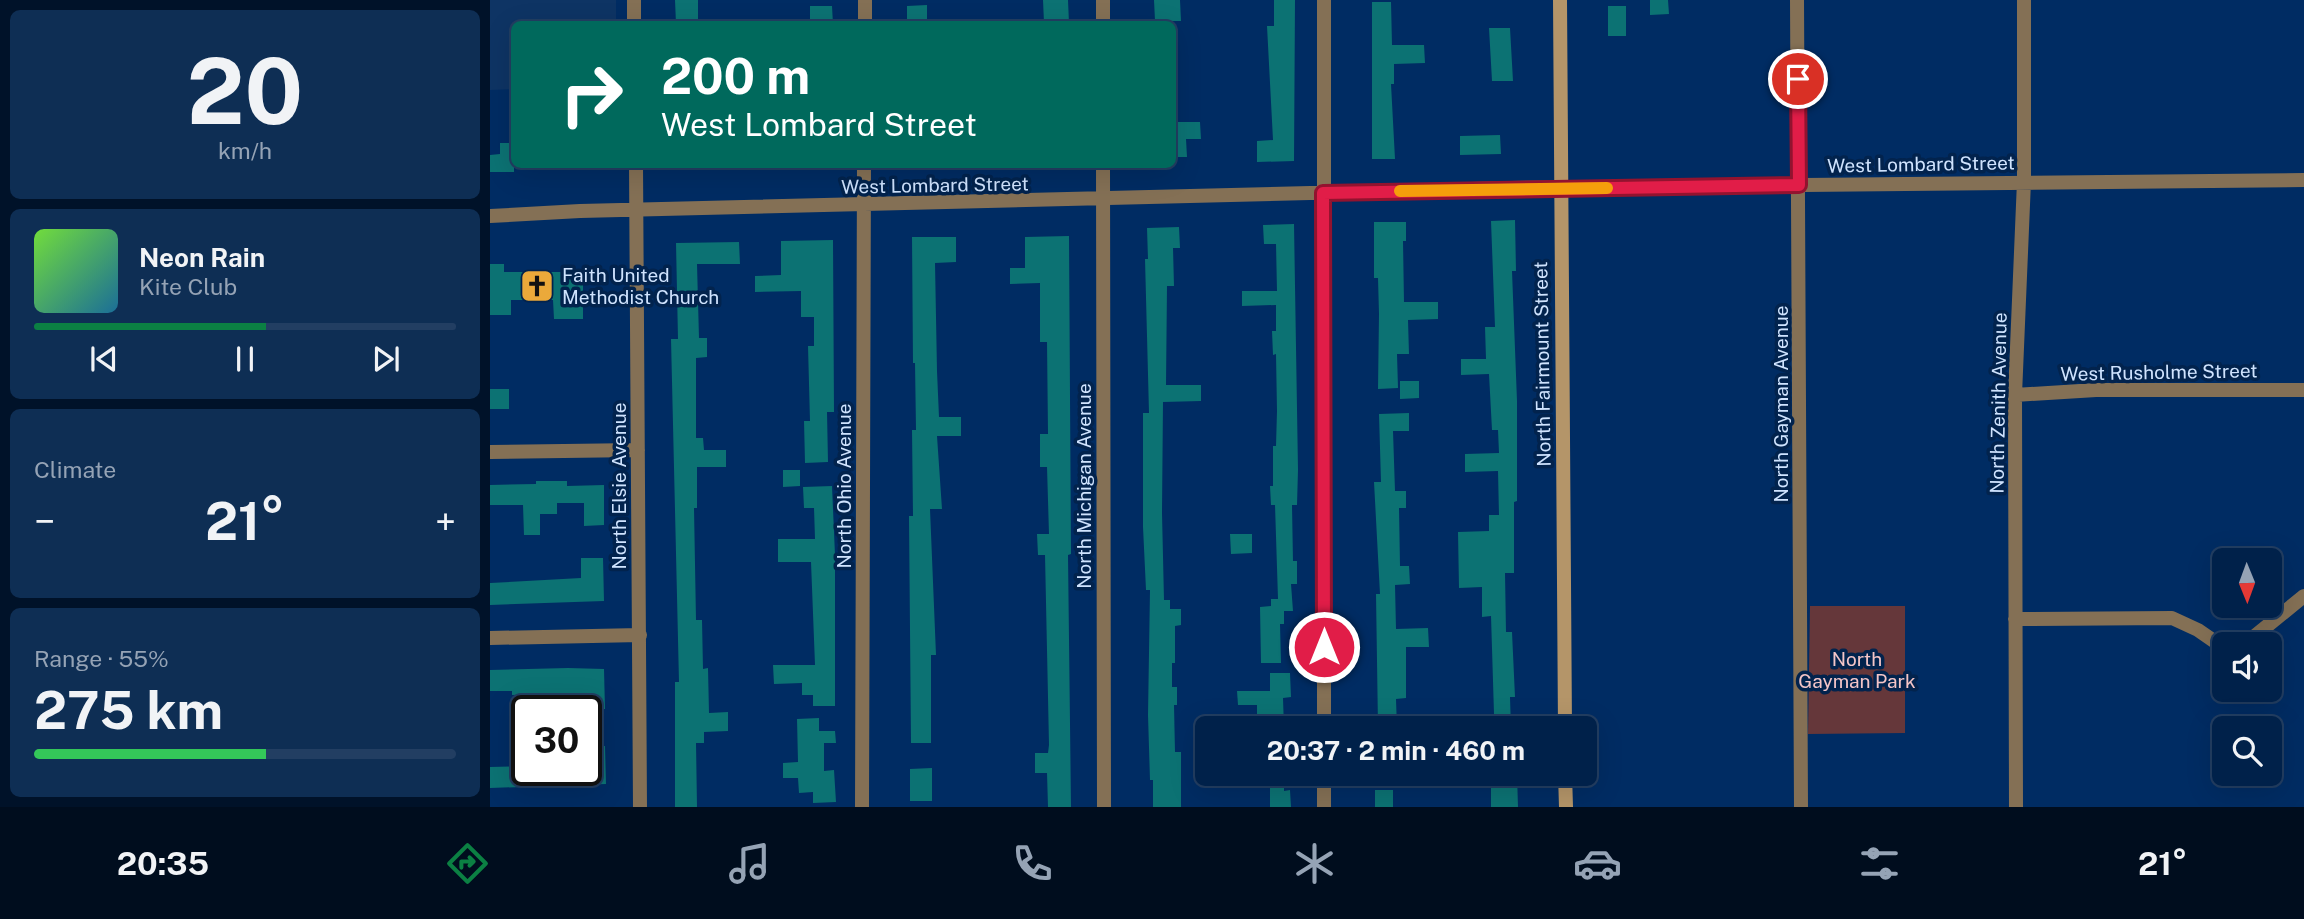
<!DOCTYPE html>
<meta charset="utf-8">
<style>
:root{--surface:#00214a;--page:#0e2e54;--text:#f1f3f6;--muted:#95a3b5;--line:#223e62;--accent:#0b8043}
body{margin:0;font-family:"Public Sans",sans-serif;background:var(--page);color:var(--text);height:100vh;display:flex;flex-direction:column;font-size:26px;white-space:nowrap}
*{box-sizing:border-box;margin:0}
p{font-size:23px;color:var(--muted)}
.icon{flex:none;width:38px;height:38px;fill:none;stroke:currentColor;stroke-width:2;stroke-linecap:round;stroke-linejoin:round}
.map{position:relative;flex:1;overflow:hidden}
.details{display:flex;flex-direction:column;gap:10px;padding:10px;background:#001229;width:490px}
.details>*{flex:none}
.top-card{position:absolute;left:21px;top:21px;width:665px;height:147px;border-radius:10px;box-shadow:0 7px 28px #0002,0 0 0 2px var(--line);background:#00695c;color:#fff;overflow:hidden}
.needle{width:46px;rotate:179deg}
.tools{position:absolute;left:1722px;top:548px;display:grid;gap:14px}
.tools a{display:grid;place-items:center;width:70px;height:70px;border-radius:10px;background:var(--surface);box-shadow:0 7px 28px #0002,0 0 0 2px var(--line);font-size:35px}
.speed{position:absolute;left:21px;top:695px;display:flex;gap:14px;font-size:35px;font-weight:700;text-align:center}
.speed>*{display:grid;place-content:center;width:91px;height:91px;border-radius:50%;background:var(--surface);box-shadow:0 7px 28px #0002,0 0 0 2px var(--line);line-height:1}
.speed .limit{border:4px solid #111;border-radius:10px;background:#fff;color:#111}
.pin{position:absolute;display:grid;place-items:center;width:60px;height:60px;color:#fff;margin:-30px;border:4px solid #fff;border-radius:50%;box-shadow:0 2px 7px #0007}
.me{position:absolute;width:77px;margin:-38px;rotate:0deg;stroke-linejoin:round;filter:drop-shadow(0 0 5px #0008)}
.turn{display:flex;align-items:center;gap:24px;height:147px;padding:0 35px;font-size:32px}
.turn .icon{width:91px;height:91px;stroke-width:2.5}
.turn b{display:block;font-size:49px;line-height:60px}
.big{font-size:52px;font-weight:700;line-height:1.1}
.details .widget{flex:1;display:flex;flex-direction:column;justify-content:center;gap:10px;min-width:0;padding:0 24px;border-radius:10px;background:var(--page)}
.details .dial{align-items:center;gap:0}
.dial b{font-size:91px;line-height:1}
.song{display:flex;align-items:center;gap:21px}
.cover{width:84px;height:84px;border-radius:10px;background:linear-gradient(135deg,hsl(100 70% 55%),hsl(200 70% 35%))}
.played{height:7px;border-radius:4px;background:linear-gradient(90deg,var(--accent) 55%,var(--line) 55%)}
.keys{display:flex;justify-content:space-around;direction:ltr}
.heat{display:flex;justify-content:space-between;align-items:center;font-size:38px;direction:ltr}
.charge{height:10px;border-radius:5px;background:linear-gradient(90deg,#34c759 55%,var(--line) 0)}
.trip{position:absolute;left:705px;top:716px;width:402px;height:70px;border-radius:10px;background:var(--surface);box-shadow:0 7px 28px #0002,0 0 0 2px var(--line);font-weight:700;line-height:70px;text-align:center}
.menu{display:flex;height:112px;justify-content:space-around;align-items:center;background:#000d1e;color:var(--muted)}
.menu .icon{width:49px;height:49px}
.menu .active{color:var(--accent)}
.menu b{font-size:32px;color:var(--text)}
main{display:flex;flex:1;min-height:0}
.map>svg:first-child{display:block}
.built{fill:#0e3464}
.green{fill:#65373a}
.building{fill:#0c7273}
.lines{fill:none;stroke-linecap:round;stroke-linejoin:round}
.street{stroke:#847055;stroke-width:14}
.secondary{stroke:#b49569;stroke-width:14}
.route-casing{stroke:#92132f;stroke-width:18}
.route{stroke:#e11d48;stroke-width:12}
.slow{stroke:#f59e0b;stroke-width:12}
.labels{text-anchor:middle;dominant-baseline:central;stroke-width:7;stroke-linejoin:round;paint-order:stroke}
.street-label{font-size:19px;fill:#cfe3fe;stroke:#02234d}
.poi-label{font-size:19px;fill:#cfe3fe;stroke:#02234d;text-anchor:start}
.park-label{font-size:19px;fill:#f4c5c7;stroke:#02234d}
</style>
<main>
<section class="details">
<div class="widget dial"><b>20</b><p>km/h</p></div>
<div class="widget">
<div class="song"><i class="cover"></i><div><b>Neon Rain</b><p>Kite Club</p></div></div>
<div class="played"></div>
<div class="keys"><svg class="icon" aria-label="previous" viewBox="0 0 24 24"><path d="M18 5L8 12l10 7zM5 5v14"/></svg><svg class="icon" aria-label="pause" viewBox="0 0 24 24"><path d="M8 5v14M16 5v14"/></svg><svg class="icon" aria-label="next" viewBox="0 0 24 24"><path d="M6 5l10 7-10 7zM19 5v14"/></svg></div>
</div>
<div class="widget"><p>Climate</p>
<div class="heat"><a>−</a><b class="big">21°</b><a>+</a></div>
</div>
<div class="widget"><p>Range · 55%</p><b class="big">275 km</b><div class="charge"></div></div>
</section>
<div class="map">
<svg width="1814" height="807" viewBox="0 0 1814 807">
<rect width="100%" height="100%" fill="#002c63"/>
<path class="built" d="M0,0H126V24H24V89L0,90Z"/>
<path class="green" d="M1320,606H1415V733L1318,734Z"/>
<path class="building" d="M185,0H208V24H186Z
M553,0H578L579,23H554Z
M664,0H690L691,21H665Z
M784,0H805L804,161L767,162V141L783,140L777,26H784Z
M1160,0H1178L1179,14L1160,15Z
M882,2H901L902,45H934L935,63L904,64V84H901L905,159H882Z
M437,5V24H417V6Z
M320,6H342L343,24H320Z
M1118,6H1136V36H1118Z
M999,28H1020L1023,81H1002Z
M682,122H710L711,139H696L697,157H682Z
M1010,135L1011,154L970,155V136Z
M10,143H24V172H0V155L10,154Z
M1025,220L1026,271H1022L1027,401V501L1024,502V573H1015L1016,632H1022L1025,697H1020L1021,728H992V715L1004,714L1001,616L992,617V587L969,588L968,532L999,531V515H1009L1008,471L975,472V454L1009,453L1008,430H1002L999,374L971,375V359H996L995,327H1005L1001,221Z
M884,222H916V241H913L914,302H948V319L918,320L919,354H907L908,388L888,389L889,314L888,278H884Z
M804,224L808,470L807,505H802L803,561H807V584H801L803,611H794V624H790L791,663H771L770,607L781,606V599H788L785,505H781L780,486H783V446H786L787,411L786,354L783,355L782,331H786V305L752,306V291H787L786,244H774L773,225Z
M689,227L690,248H683L684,286H677L676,385H711V401L673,402L672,513L674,600H680V609H691V625L685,626V663H682V687H687V705H684L685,752H691V807H663V780H660L658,715L660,590H656L653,527V413H659L655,259H658L657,228Z
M579,236L581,554L578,555L581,807H558L557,773H545V753H558L559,745L555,555H548L547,534H559L557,467H550V434H558L557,342H550V283L520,284V268H535V237Z
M422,237H466V262L445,263L447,371L449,417H471V436H447L452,509H440L446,655H441V743H421L419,516H423L422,430H426L425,363H423Z
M343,240L344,412H337L338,462L315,463L314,421H320L318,346H324V317H311V291L265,292V276L291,275V241Z
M249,242L250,264H207L209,338H217V357L206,358V438H213L214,450H236V467H207V508H204L206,620H212L213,669L218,668L219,713L238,712V731L214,732V743H206L207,807H185V682H189L181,339H188L186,243Z
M0,264H14V272H93V319H64L63,300H21V315H0Z
M910,381H929V398L910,399Z
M0,389H19V409H0Z
M919,413V431H903L905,491H916V508H909L910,566H919L920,584L905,585L906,629L938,628L939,647H916V698L906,699L907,728H888L886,594H890L884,482H891L889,414Z
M293,470H310V486L293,487Z
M46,481H77V486L114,485V525L94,526V503H67V514H50V535H34L33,505H0V485L46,484Z
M342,486L345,555V706H323V695H312V683L284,684L283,665H325L321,562H288V539H325L324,508H314L313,487Z
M740,534H762V553L741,554Z
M91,558H113L114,601L0,605V583L91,578Z
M78,668L114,669L115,709H94V694L22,695V691H0V670Z
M780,673H800L801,697L793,698L794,728H767V705H748L747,691H780Z
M329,718V731H345L346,743H334V771L344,770L346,802L323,803V792L309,793L308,778H293V763L308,762L307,719Z
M115,746L116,784L0,788V767L33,766V770H96V747Z
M442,768V801H420V769Z
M780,774H794V791L800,790L801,807H780Z
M1001,774H1027L1028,807H1001Z
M885,790H903V807H885Z"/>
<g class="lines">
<path class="street" d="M144,0V24
M613,0V24
M1307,0L1311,807
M375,24V0
M146,164L150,807
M613,164L614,807
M0,216L90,211L1021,188L1814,180
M1525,395L1606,390H1814
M0,452L148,450
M1525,619L1682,618L1708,630L1734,648
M0,638L150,635
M1755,644L1814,596
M834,728V0
M834,774V807
M372,807L374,164
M1526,807L1525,395L1534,181V0"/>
<path class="secondary" d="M1070,0L1075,728
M1075,774L1076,807"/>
</g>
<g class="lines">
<defs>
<path id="route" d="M834,647L833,193L1309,185L1308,79"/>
</defs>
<use href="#route" class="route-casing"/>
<use href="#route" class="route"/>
<path class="slow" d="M910,191L1117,188"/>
</g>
<defs>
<symbol id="church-square" viewBox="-11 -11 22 22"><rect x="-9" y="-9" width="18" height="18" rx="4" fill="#eba93a" stroke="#02234d"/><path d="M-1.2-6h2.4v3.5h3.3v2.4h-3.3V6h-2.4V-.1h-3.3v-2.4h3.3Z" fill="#111"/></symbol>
</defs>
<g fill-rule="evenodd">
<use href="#church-square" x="28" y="267" width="38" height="38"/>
</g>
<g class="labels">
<g class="street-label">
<text transform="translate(1431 164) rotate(-1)">West Lombard Street</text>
<text transform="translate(445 185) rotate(-1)">West Lombard Street</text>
<text transform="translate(1052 364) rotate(-91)">North Fairmount Street</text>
<text transform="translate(1669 372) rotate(-1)">West Rusholme Street</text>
<text transform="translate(1508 403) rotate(-89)">North Zenith Avenue</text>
<text transform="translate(1291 404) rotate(-90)">North Gayman Avenue</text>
<text transform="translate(129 486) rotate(-90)">North Elsie Avenue</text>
<text transform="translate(354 486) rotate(-90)">North Ohio Avenue</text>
<text transform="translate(594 486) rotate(-90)">North Michigan Avenue</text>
</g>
<g class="poi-label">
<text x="72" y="275">Faith United<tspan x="72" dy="22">Methodist Church</tspan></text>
</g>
<g class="park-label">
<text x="1367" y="659">North<tspan x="1367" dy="22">Gayman Park</tspan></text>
</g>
</g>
</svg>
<div class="tools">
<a><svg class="needle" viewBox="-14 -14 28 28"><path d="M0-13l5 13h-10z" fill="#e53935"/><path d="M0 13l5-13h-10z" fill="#95a3b5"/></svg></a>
<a><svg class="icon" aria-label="sound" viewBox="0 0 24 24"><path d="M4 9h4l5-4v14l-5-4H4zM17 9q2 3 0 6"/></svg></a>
<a><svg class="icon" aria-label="search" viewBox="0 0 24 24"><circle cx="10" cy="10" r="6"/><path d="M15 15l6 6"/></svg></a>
</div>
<div class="speed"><div class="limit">30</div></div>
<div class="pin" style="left:1308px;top:79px;background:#d93025"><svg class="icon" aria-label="arrive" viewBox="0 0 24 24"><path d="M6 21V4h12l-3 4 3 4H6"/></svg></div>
<svg class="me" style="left:834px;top:647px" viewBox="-20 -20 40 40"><circle r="17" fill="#e11d48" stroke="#fff" stroke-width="3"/><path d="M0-11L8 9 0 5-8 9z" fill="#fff"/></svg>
<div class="trip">20:37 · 2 min · 460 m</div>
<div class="top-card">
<div class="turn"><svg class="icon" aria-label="right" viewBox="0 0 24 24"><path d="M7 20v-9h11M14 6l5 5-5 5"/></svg><div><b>200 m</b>West Lombard Street</div></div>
</div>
</div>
</main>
<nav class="menu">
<b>20:35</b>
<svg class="icon active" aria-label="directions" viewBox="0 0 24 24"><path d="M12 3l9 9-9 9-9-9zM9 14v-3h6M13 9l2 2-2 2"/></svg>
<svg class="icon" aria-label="music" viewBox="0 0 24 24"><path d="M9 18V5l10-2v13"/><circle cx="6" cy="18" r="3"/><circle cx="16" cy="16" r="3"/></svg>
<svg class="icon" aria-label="phone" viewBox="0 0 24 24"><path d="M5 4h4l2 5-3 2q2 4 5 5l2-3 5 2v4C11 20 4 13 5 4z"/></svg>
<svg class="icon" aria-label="climate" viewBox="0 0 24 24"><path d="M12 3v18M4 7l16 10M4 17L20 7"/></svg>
<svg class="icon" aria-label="car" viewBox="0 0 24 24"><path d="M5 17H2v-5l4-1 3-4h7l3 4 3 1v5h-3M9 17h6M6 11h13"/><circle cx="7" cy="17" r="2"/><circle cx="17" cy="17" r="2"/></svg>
<svg class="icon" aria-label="filters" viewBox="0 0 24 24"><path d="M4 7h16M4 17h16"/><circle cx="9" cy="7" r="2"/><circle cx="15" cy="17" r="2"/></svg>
<b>21°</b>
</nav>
